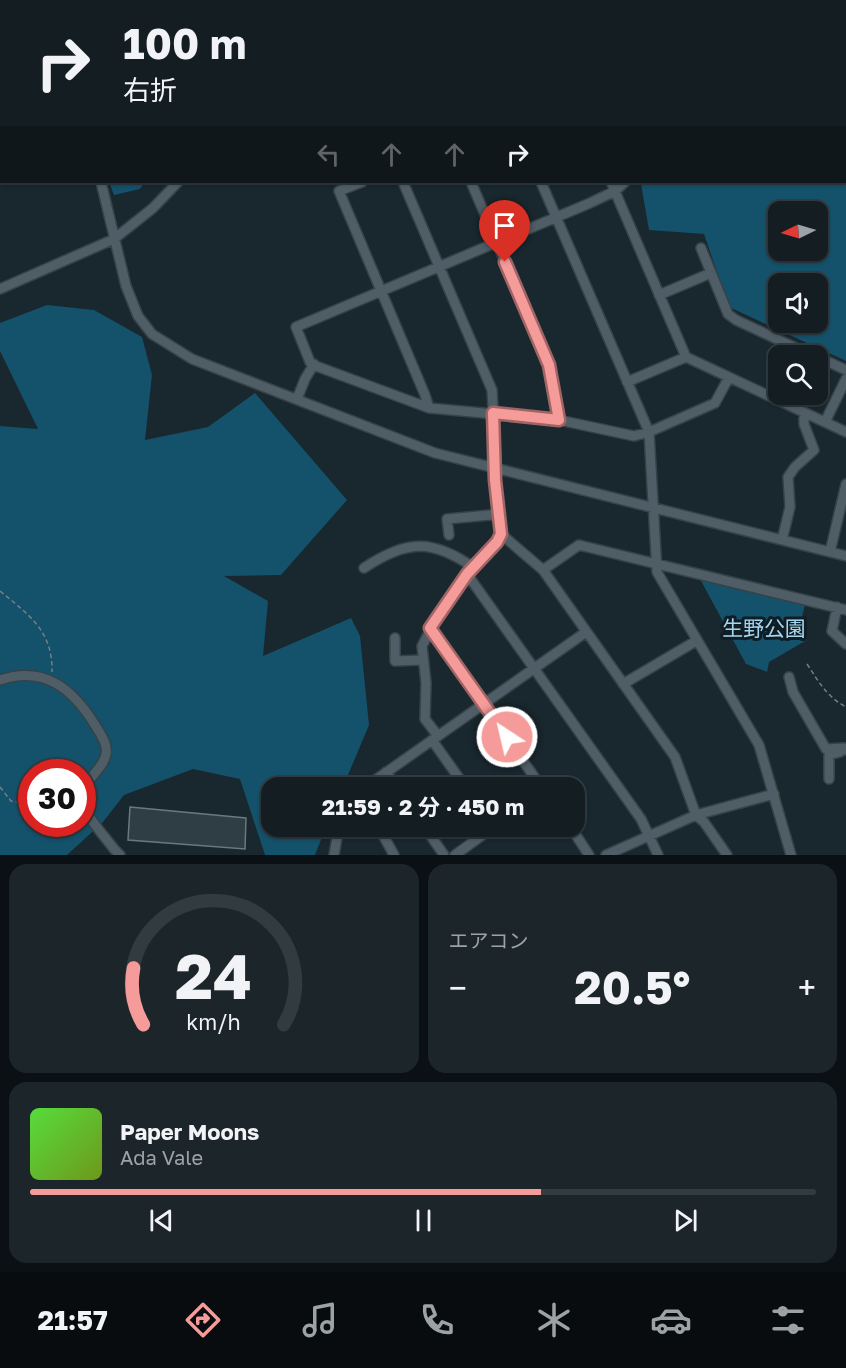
<!DOCTYPE html>
<html lang="ja">
<meta charset="utf-8">
<style>
:root{--surface:#131d22;--page:#1c262a;--text:#f1f3f6;--muted:#9da2a5;--line:#323b40;--accent:#f59b9a}
body{margin:0;font-family:"Golos Text","Noto Sans JP",sans-serif;background:var(--page);color:var(--text);height:100vh;display:flex;flex-direction:column;font-size:22px;white-space:nowrap}
*{box-sizing:border-box;margin:0}
p{font-size:20px;color:var(--muted)}
.icon{flex:none;width:33px;height:33px;fill:none;stroke:currentColor;stroke-width:2;stroke-linecap:round;stroke-linejoin:round}
.map{position:relative;height:855px;overflow:hidden}
.panel{display:flex;flex-direction:column;gap:9px;padding:9px;background:#0a1013;flex:1}
.panel>*{flex:none}
.hud{position:absolute;left:0px;top:0px;width:846px;height:183px;box-shadow:0 2px 4px #0004,0 0 0 2px var(--line);background:#131d22;color:var(--text);overflow:hidden}
.needle{width:39px;rotate:265deg}
.buttons{position:absolute;left:768px;top:201px;display:grid;gap:12px}
.buttons a{display:grid;place-items:center;width:60px;height:60px;border-radius:12px;background:var(--surface);box-shadow:0 2px 4px #0004,0 0 0 2px var(--line);font-size:30px}
.speed{position:absolute;left:18px;top:759px;display:flex;gap:12px;font-size:30px;font-weight:700;text-align:center}
.speed>*{display:grid;place-content:center;width:78px;height:78px;border-radius:50%;background:var(--surface);box-shadow:0 2px 4px #0004,0 0 0 2px var(--line);line-height:1}
.speed .limit{border:9px solid #d22;background:#fff;color:#111}
.pin{position:absolute;display:grid;place-items:center;width:51px;height:51px;color:#fff;margin:-62px -26px;border-radius:50% 50% 50% 0;rotate:-45deg;box-shadow:0 0 6px #0007}
.pin .icon{rotate:45deg}
.me{position:absolute;width:66px;margin:-33px;rotate:325deg;stroke-linejoin:round;filter:drop-shadow(0 0 4px #0008)}
.turn{display:flex;align-items:center;gap:21px;height:126px;padding:0 24px;font-size:27px}
.turn .icon{width:78px;height:78px;stroke-width:2.5}
.turn b{display:block;font-size:42px;line-height:51px}
.lanes{display:flex;align-items:center;height:57px;padding:0 24px;background:#0003;justify-content:center;gap:30px;direction:ltr}
.lanes .off{opacity:.35}
.big{font-size:45px;font-weight:700;line-height:1.1}
.panel .card{flex:1;display:flex;flex-direction:column;justify-content:center;gap:9px;min-width:0;padding:0 21px;border-radius:18px;background:var(--page)}
.panel .dial{align-items:center;gap:0}
.dial svg{height:156px;overflow:visible;fill:none;stroke:var(--line);stroke-width:7;stroke-linecap:round;text-anchor:middle}
.dial text{fill:var(--text);stroke:none}
.song{display:flex;align-items:center;gap:18px}
.cover{width:72px;height:72px;border-radius:9px;background:linear-gradient(135deg,hsl(110 70% 55%),hsl(80 70% 35%))}
.played{height:6px;border-radius:3px;background:linear-gradient(90deg,var(--accent) 65%,var(--line) 65%)}
.keys{display:flex;justify-content:space-around;direction:ltr}
.heat{display:flex;justify-content:space-between;align-items:center;font-size:33px;direction:ltr}
.panel .tiles{flex:1;display:grid;gap:9px;grid-template-columns:1fr 1fr}
.card:last-child{grid-column:span 2}
.trip{position:absolute;left:261px;top:777px;width:324px;height:60px;border-radius:18px;background:var(--surface);box-shadow:0 2px 4px #0004,0 0 0 2px var(--line);font-weight:700;line-height:60px;text-align:center}
.menu{display:flex;height:96px;justify-content:space-around;align-items:center;background:#080c0e;color:var(--muted)}
.menu .icon{width:42px;height:42px}
.menu .on{color:var(--accent)}
.menu b{font-size:27px;color:var(--text)}
.map>svg:first-child{display:block}
.green{fill:#14516a;fill-rule:evenodd}
.building{fill:#2f3d44;stroke:#697981;stroke-width:1.5}
.lines{fill:none;stroke-linecap:round;stroke-linejoin:round}
.minor-casing{stroke:#364247;stroke-width:12}
.path{stroke:#747f86;stroke-width:1.5;stroke-dasharray:4.5 3;stroke-linecap:butt}
.minor{stroke:#4f5e66;stroke-width:9}
.route-casing{stroke:#9f6564;stroke-width:15}
.route{stroke:#f59b9a;stroke-width:10}
.labels{text-anchor:middle;dominant-baseline:central;stroke-width:6;stroke-linejoin:round;paint-order:stroke}
.park-label{font-size:21px;fill:#a4d6f0;stroke:#101d24}
</style>
<div class="map">
<svg width="846" height="855" viewBox="0 0 846 855">
<rect width="100%" height="100%" fill="#19272e"/>
<path class="green" d="M747,0H846V361L729,307L704,234L649,230L641,184L643,182H844V2L746,1ZM778,212H818V250H778ZM778,284H818V322H778Z
M109,182H145L140,189L114,195Z
M47,305L94,310L142,337L152,375L145,440L208,427L255,393L347,500L281,575L224,576L268,601L263,656L351,618L360,636L369,725L343,787L272,788V826L326,827L315,855H265L240,779L193,769L124,795L103,822L67,855H0V426L38,429L0,351V323ZM32,772H82V824H32Z
M700,579L805,604L801,622L807,640L769,662L767,672L746,664Z"/>
<path class="building" d="M130,807L246,818L245,849L128,840Z"/>
<g class="lines">
<defs>
<path id="minor" d="M394,0V2
M464,0L465,2
M534,0L535,2
M663,0V2
M708,0L709,2
M259,2V0
M331,2L332,0
M599,2H604
M0,77L2,78
M0,117L2,116
M101,182L126,286L138,316L152,334L192,359L435,453L846,556
M362,182L339,191L425,395L429,408
M403,182L492,390L496,460L495,480L501,534L497,542L467,574L441,610L422,646L426,683L425,719L438,736
M471,182L549,365L559,420
M541,182L649,432L657,572L759,745L791,855
M611,182L686,357L846,432
M625,182L615,191L590,203L296,327L310,362L316,366L429,408L559,420L634,436L649,432L715,403L728,379
M701,248L728,314L736,320L813,356
M0,289L114,239L153,208L178,182
M659,295L711,273
M818,357L846,370
M627,382L686,357
M297,399L305,379L314,364
M825,422L846,379
M501,534L543,570L675,757L696,815L704,822L727,855
M449,535L447,519L490,515L499,516
M782,540L790,507L788,477L795,467L814,450L804,424V413
M830,552L846,484
M364,568C406,540 432,538 474,568
M543,570L579,545L846,610
M467,574L641,819L658,855
M837,607L832,631L846,644
M430,628L542,788
M395,638V661L423,660
M789,677L793,692L826,749L844,748L846,750
M0,680C44,665 73,689 95,725C100,733 108,744 106,754C103,771 81,781 83,798C84,816 104,835 114,849L120,855
M623,684L696,641
M432,740L466,788
M386,772L397,788
M829,779V755L840,752
M364,788L586,632
M378,826L394,855
M424,826L444,855
M570,826L589,855
M334,855L339,826
M455,855L495,826
M606,855L696,815L774,794"/>
</defs>
<use href="#minor" class="minor-casing"/>
<path class="path" d="M0,591C29,615 53,631 52,672
M807,664C819,682 826,696 846,707
M0,787L11,801L32,805"/>
<use href="#minor" class="minor"/>
</g>
<g class="lines">
<defs>
<path id="route" d="M505,262L549,365L559,420L493,413L495,480L501,534L497,542L467,574L430,628L507,737"/>
</defs>
<use href="#route" class="route-casing"/>
<use href="#route" class="route"/>
</g>
<g class="labels">
<g class="park-label">
<text x="764" y="628">生野公園</text>
</g>
</g>
</svg>
<div class="buttons">
<a><svg class="needle" viewBox="-14 -14 28 28"><path d="M0-13l5 13h-10z" fill="#e53935"/><path d="M0 13l5-13h-10z" fill="#9da2a5"/></svg></a>
<a><svg class="icon" aria-label="sound" viewBox="0 0 24 24"><path d="M4 9h4l5-4v14l-5-4H4zM17 9q2 3 0 6"/></svg></a>
<a><svg class="icon" aria-label="search" viewBox="0 0 24 24"><circle cx="10" cy="10" r="6"/><path d="M15 15l6 6"/></svg></a>
</div>
<div class="speed"><div class="limit">30</div></div>
<div class="pin" style="left:505px;top:262px;background:#d93025"><svg class="icon" aria-label="arrive" viewBox="0 0 24 24"><path d="M6 21V4h12l-3 4 3 4H6"/></svg></div>
<svg class="me" style="left:507px;top:737px" viewBox="-20 -20 40 40"><circle r="17" fill="#f59b9a" stroke="#fff" stroke-width="3"/><path d="M0-11L8 9 0 5-8 9z" fill="#fff"/></svg>
<div class="trip">21:59 · 2 分 · 450 m</div>
<div class="hud">
<div class="turn"><svg class="icon" aria-label="right" viewBox="0 0 24 24"><path d="M7 20v-9h11M14 6l5 5-5 5"/></svg><div><b>100 m</b>右折</div></div>
<div class="lanes"><svg class="icon off" aria-label="left" viewBox="0 0 24 24"><path d="M17 20v-9H6M10 6l-5 5 5 5"/></svg><svg class="icon off" aria-label="ahead" viewBox="0 0 24 24"><path d="M12 20V5M6 11l6-6 6 6"/></svg><svg class="icon off" aria-label="ahead" viewBox="0 0 24 24"><path d="M12 20V5M6 11l6-6 6 6"/></svg><svg class="icon" aria-label="right" viewBox="0 0 24 24"><path d="M7 20v-9h11M14 6l5 5-5 5"/></svg></div>
</div>
</div>
<section class="panel">
<div class="tiles">
<div class="card dial"><svg viewBox="0 0 100 80">
<path d="M14 69A42 42 0 1 1 86 69"/>
<path d="M14 69A42 42 0 0 1 9 40" stroke="#f59b9a"/>
<text x="50" y="56" font-size="32" font-weight="700">24</text>
<text x="50" y="72" font-size="11">km/h</text>
</svg></div>
<div class="card"><p>エアコン</p>
<div class="heat"><a>−</a><b class="big">20.5°</b><a>+</a></div>
</div>
<div class="card">
<div class="song"><i class="cover"></i><div><b>Paper Moons</b><p>Ada Vale</p></div></div>
<div class="played"></div>
<div class="keys"><svg class="icon" aria-label="previous" viewBox="0 0 24 24"><path d="M18 5L8 12l10 7zM5 5v14"/></svg><svg class="icon" aria-label="pause" viewBox="0 0 24 24"><path d="M8 5v14M16 5v14"/></svg><svg class="icon" aria-label="next" viewBox="0 0 24 24"><path d="M6 5l10 7-10 7zM19 5v14"/></svg></div>
</div>
</div>
</section>
<nav class="menu">
<b>21:57</b>
<svg class="icon on" aria-label="directions" viewBox="0 0 24 24"><path d="M12 3l9 9-9 9-9-9zM9 14v-3h6M13 9l2 2-2 2"/></svg>
<svg class="icon" aria-label="music" viewBox="0 0 24 24"><path d="M9 18V5l10-2v13"/><circle cx="6" cy="18" r="3"/><circle cx="16" cy="16" r="3"/></svg>
<svg class="icon" aria-label="phone" viewBox="0 0 24 24"><path d="M5 4h4l2 5-3 2q2 4 5 5l2-3 5 2v4C11 20 4 13 5 4z"/></svg>
<svg class="icon" aria-label="climate" viewBox="0 0 24 24"><path d="M12 3v18M4 7l16 10M4 17L20 7"/></svg>
<svg class="icon" aria-label="car" viewBox="0 0 24 24"><path d="M5 17H2v-5l4-1 3-4h7l3 4 3 1v5h-3M9 17h6M6 11h13"/><circle cx="7" cy="17" r="2"/><circle cx="17" cy="17" r="2"/></svg>
<svg class="icon" aria-label="filters" viewBox="0 0 24 24"><path d="M4 7h16M4 17h16"/><circle cx="9" cy="7" r="2"/><circle cx="15" cy="17" r="2"/></svg>
</nav>
